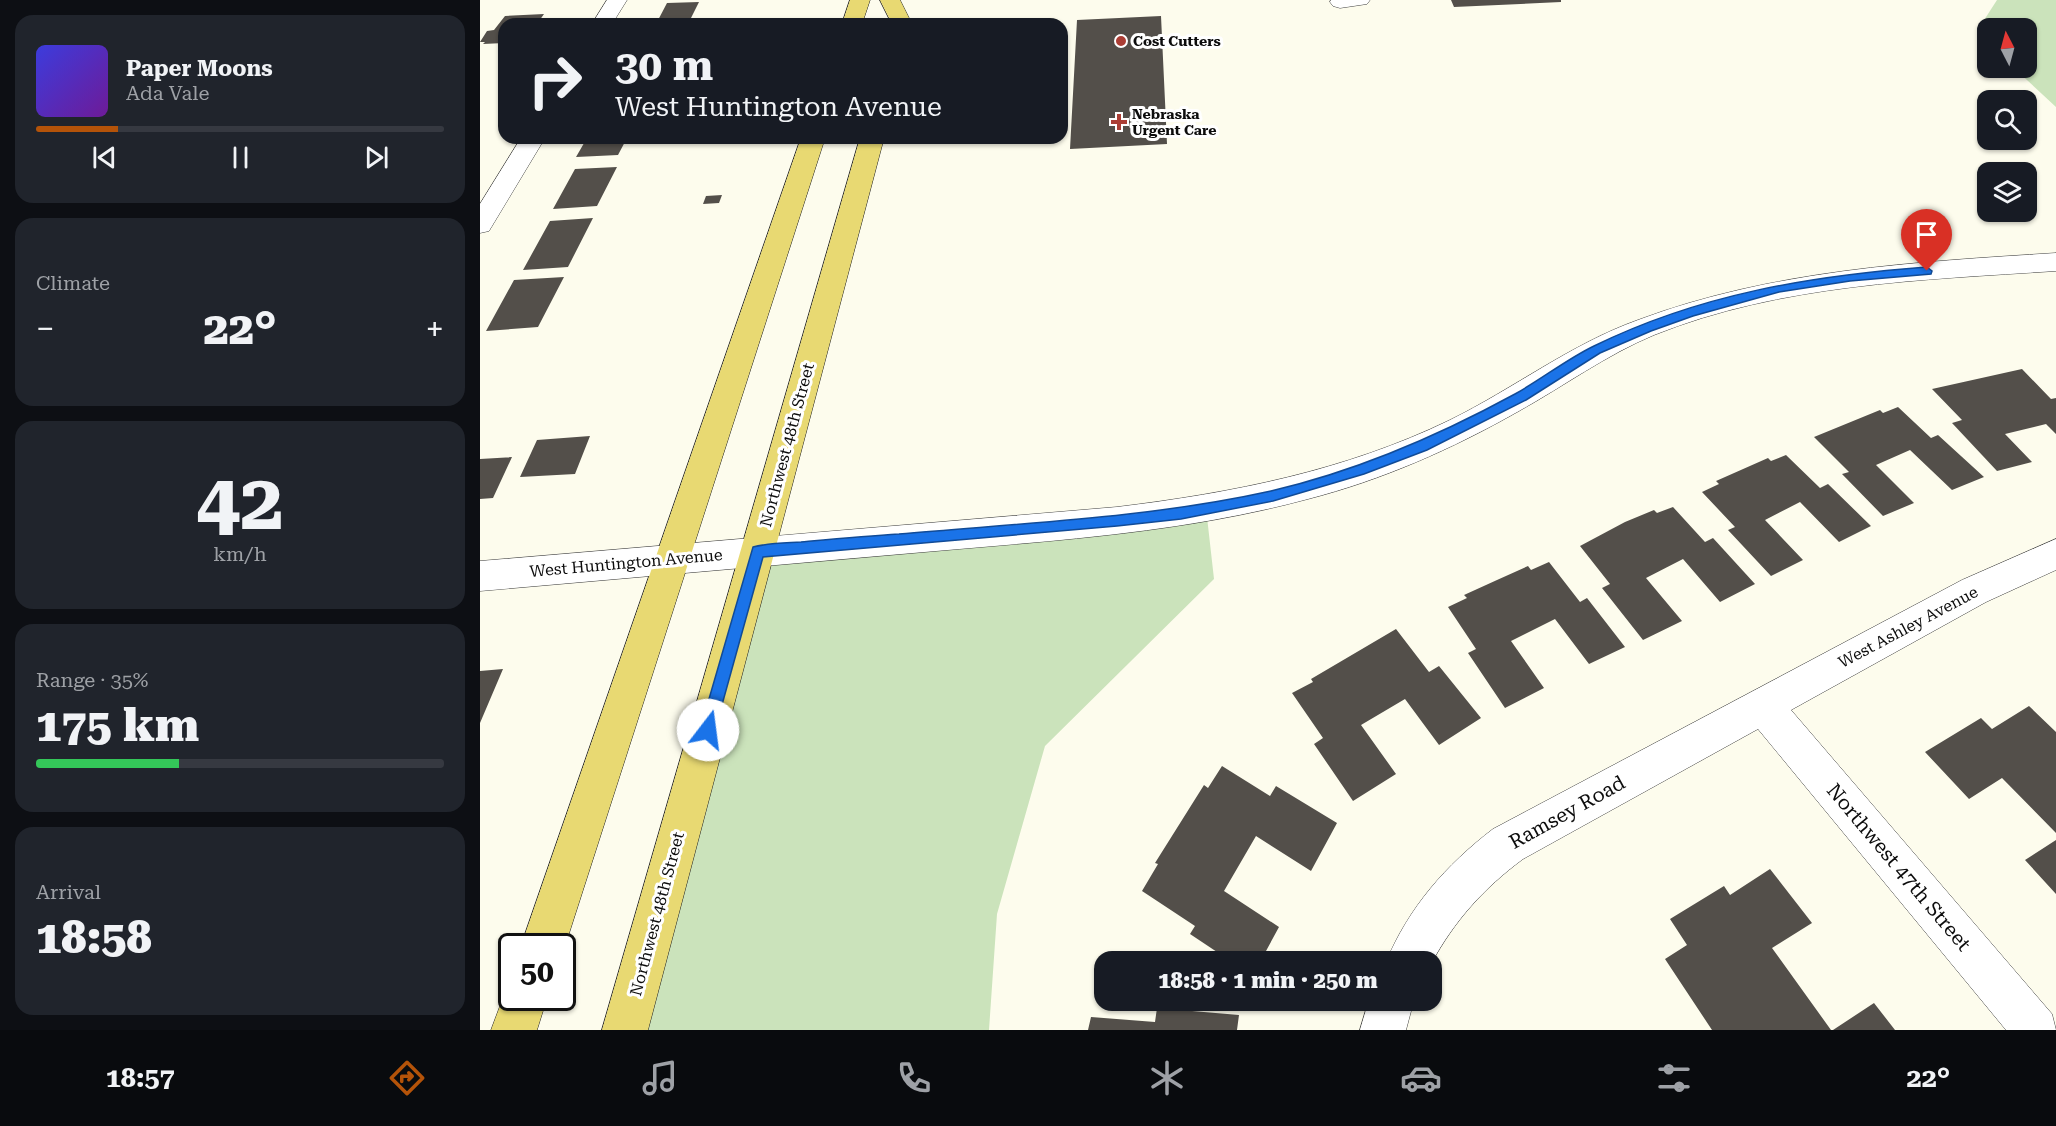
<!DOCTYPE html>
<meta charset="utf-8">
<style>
:root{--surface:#171b24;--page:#20242c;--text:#f1f3f6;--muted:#9ea1a6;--line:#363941;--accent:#b45309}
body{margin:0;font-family:"Roboto Serif",serif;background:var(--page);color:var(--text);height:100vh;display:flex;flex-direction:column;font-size:22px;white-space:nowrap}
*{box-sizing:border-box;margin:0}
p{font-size:20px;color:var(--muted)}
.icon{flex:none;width:33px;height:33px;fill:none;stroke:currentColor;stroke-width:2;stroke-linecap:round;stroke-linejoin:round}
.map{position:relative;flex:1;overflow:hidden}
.side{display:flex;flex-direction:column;gap:15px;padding:15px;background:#0d0f14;width:480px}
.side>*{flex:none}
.banner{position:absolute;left:18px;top:18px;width:570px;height:126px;border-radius:18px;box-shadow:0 2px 4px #0004;background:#171b24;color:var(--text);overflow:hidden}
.needle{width:39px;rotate:354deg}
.buttons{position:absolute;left:1497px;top:18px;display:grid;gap:12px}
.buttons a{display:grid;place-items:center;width:60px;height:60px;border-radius:12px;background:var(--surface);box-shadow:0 2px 4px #0004;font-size:30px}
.speed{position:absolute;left:18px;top:933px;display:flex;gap:12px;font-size:30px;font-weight:700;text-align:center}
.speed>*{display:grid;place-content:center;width:78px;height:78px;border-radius:50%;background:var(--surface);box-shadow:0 2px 4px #0004;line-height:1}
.speed .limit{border:3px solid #111;border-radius:9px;background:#fff;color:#111}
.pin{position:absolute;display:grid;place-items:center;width:51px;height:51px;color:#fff;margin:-62px -26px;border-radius:50% 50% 50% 0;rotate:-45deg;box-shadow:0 0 6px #0007}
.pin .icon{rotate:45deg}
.me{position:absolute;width:66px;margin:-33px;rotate:15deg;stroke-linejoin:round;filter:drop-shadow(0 0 4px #0008)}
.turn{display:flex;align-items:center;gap:21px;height:126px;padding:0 18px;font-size:27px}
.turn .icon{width:78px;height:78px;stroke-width:2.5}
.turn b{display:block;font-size:42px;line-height:51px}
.big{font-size:45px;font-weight:800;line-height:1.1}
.side .card{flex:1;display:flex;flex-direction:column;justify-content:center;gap:9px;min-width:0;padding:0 21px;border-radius:18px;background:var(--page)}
.side .dial{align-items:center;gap:0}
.dial b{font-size:78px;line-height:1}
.song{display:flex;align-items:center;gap:18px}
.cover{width:72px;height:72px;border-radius:9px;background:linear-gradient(135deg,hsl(240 70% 55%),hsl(280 70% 35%))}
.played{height:6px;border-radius:3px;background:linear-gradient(90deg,var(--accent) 20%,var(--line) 20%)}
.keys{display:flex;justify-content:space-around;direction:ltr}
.heat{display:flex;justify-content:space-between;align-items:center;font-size:33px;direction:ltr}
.charge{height:9px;border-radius:4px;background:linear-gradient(90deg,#34c759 35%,var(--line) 0)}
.trip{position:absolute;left:614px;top:951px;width:348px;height:60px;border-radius:18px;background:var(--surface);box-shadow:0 2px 4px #0004;font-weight:800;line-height:60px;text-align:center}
.dock{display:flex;height:96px;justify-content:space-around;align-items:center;background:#090b0e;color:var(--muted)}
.dock .icon{width:42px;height:42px}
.dock .on{color:var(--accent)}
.dock b{font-size:27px;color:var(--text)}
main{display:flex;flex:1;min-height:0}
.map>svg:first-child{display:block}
.green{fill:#cbe3bb}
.building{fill:#534f4a}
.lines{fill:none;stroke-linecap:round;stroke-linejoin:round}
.minor-casing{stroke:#3f3f3f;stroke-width:1}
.major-casing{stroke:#1d1d1d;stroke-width:1}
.minor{fill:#fff;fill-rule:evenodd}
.major{fill:#e8d972;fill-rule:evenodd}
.route{fill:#1a73e8;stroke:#114b97;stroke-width:1.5}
.poi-dot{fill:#ab3e35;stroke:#fff;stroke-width:2}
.labels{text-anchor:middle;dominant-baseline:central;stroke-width:6;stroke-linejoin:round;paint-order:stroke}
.far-poi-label{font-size:14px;font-weight:bold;fill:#0c0c0c;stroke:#fff;text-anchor:start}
.street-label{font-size:16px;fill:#0c0c0c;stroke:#fff}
.near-street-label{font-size:20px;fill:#0c0c0c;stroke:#fff}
</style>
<main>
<section class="side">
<div class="card">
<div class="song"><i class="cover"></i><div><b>Paper Moons</b><p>Ada Vale</p></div></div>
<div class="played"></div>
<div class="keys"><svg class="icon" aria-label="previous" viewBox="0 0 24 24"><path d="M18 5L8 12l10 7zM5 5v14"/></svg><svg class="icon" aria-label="pause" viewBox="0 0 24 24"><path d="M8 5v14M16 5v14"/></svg><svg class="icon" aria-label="next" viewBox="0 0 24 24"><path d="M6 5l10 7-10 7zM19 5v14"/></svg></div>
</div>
<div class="card"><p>Climate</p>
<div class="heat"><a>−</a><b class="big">22°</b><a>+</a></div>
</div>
<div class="card dial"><b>42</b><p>km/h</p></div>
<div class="card"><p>Range · 35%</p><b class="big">175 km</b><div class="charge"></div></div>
<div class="card"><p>Arrival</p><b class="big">18:58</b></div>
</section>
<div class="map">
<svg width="1576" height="1030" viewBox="0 0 1576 1030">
<rect width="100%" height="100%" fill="#fdfced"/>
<path class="green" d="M1517,0H1576V107L1534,68H1546V28H1508L1507,42L1497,31Z
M726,508L734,579L565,746L517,914L509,1030H145L278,552Z"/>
<path class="building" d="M971,0H1081V2L974,7Z
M219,2L208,24H176L187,3Z
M64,14L57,24H24V43L3,44L5,42H0L7,31L14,30L25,16Z
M681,16L687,144L590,149L597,20Z
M107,138H147L138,155L96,157Z
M137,167L117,206L73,209L95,169Z
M242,195L239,203L223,204L226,196Z
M113,218L88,267L43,270L70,221Z
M84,277L58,327L6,331L34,280Z
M1542,369L1571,399L1576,398V434L1566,424L1525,434L1552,462L1517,471L1472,423L1482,420L1452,389Z
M1418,407L1451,438L1458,435L1504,477L1472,490L1430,450L1396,465L1434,503L1403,516L1362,474L1369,472L1334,437L1400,410L1403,413Z
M110,436L95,474L40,477L57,440Z
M1306,455L1340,488L1348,484L1391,526L1359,542L1320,502L1285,520L1323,560L1291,576L1248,530L1255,527L1222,492L1239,484L1236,481L1288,458L1291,461Z
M32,457L13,498L0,499V459Z
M1193,507L1225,542L1233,538L1275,584L1240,602L1203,559L1166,578L1202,621L1163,640L1122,588L1130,584L1100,546L1145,522L1174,510L1177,513Z
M1069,562L1100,602L1107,598L1145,647L1109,664L1075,619L1031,641L1064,688L1025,708L988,653L996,649L968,607L987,598L984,595L1017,580L1048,566L1051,570Z
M916,629L949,672L959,666L1001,718L959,745L925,699L881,725L916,774L873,801L834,744L843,738L812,693L833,682L831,679Z
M23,669L0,723V671Z
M1549,706L1576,732V833L1522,778L1489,799L1445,752L1501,718L1512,729Z
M742,766L790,796L796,786L857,823L831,871L776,836L744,891L799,927L780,962H752L710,934L715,926L662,891L678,864L675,863L724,785L728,788Z
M1576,840V894L1545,860Z
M1290,869L1332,923L1292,948L1351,1030H1232L1185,959L1207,945L1190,919L1244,886L1250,895Z
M1394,1003L1415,1030H1353Z
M677,1008L759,1015L757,1030H608L611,1017L675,1022Z"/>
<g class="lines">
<defs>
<path id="minor" d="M127,0H147L132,24H112Z
M851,0H890L887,4L860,8L853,6L850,2Z
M41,138H65L9,231L0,233V204Z
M1576,253V271C1441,280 1301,284 1174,335C1126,355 1084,386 1039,411C972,449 902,480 828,499C706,532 581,540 456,551C304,564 152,578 0,591V561L637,507C752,493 865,471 970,420C1033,389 1091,344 1158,320C1292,270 1434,262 1576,253Z
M1576,539V570L1506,602L1311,710L1572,1014L1576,1030H1526L1278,729L1043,859C1004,888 974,921 951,964V962H906C929,907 966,865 1013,829L1482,580Z
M889,1000H934L926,1030H880Z"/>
<path id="major" d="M370,0H390L382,24H362Z
M400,0H420L432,24H412Z
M321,138H345L85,946L82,952V946H41Z
M380,138H404L168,1030H122Z
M32,981V998H67L57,1030H11L29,982Z"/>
</defs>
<use href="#minor" class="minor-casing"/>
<use href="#major" class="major-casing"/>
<use href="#minor" class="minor"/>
<use href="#major" class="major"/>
</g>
<path class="route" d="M1447,267L1452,271L1451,274L1370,281L1299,292L1213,316L1171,331L1120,353L1046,400L947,450L884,474L793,501L701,519L637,526L283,557L235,730L233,735L228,737L222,735L220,730L273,547C288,543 305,543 321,542C354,539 386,536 419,534C543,523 669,518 791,491C877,471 958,436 1035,394C1062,379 1087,359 1114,346C1220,294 1330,276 1447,267Z"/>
<g class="poi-dot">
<circle cx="641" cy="41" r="6"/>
<path d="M636 113h6v6h6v6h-6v6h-6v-6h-6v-6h6z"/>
</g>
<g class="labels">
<g class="far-poi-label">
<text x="653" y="41">Cost Cutters</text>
<text x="652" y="114">Nebraska<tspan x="652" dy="16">Urgent Care</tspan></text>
</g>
<g class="street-label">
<text transform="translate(307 445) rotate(-75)">Northwest 48th Street</text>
<text transform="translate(146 563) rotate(-5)">West Huntington Avenue</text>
<text transform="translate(1428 627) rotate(-28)">West Ashley Avenue</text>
<text transform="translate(177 914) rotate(-75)">Northwest 48th Street</text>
</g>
<g class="near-street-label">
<text transform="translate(1087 812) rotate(-29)">Ramsey Road</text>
<text transform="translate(1419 867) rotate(50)">Northwest 47th Street</text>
</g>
</g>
</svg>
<div class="buttons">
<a><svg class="needle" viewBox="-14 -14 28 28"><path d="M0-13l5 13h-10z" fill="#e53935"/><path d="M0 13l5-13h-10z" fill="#9ea1a6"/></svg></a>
<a><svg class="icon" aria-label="search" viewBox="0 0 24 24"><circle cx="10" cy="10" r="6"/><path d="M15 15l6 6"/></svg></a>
<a><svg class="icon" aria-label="layers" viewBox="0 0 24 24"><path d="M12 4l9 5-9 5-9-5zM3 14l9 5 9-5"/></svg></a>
</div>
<div class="speed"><div class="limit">50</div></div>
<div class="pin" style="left:1447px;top:271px;background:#d93025"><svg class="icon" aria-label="arrive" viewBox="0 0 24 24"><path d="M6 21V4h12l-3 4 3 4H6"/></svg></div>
<svg class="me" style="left:228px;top:730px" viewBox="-20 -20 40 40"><circle r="19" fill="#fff"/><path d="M0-13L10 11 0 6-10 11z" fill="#1a73e8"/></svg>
<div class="trip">18:58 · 1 min · 250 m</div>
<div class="banner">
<div class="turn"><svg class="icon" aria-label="right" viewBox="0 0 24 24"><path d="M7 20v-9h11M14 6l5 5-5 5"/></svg><div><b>30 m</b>West Huntington Avenue</div></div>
</div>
</div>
</main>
<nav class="dock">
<b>18:57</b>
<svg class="icon on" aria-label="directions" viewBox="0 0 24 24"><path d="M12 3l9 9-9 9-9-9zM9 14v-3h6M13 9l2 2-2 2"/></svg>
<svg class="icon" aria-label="music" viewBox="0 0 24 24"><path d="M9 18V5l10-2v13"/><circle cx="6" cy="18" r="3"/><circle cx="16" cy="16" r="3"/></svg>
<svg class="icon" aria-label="phone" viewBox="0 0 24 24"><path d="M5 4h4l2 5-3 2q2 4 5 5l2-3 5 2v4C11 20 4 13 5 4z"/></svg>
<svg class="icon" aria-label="climate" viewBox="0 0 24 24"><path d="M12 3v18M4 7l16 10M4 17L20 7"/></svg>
<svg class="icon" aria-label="car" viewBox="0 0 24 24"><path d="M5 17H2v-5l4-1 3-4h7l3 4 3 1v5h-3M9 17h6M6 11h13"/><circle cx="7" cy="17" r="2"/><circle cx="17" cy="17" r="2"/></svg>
<svg class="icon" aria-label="filters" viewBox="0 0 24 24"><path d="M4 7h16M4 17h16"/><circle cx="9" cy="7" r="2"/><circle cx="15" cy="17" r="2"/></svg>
<b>22°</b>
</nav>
